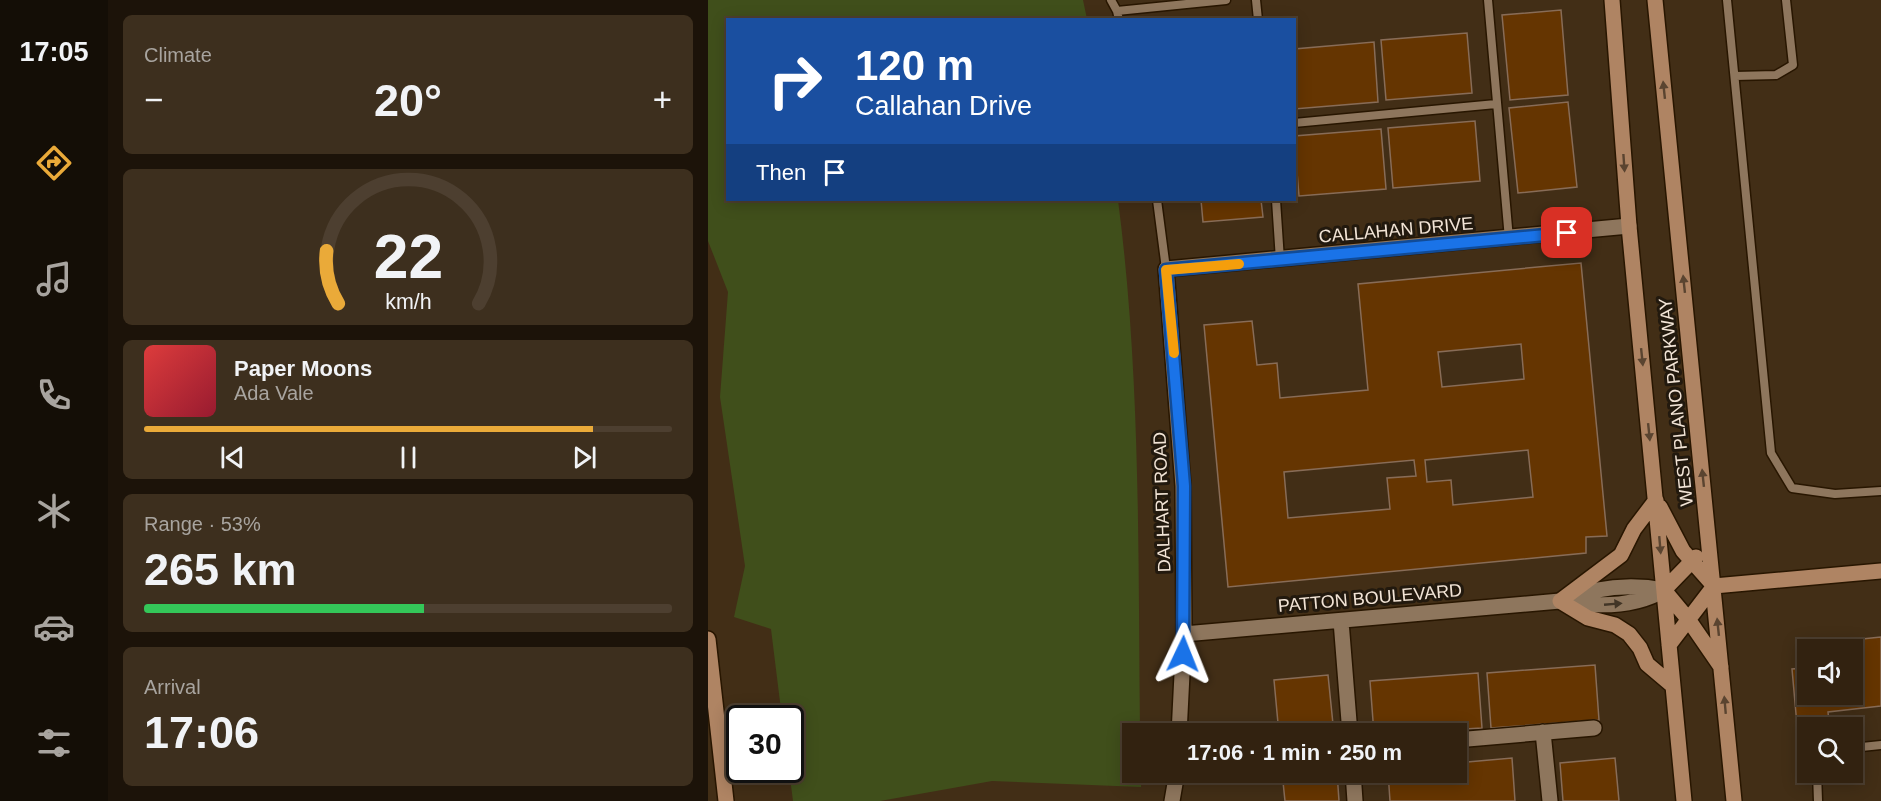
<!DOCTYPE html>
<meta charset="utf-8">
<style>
:root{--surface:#322210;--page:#3d2f1e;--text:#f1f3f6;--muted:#a8a49f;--line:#4d3f30;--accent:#eaaa39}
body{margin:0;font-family:Helvetica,sans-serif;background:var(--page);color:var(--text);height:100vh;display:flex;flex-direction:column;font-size:22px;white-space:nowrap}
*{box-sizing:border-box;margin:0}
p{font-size:20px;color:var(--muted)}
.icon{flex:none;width:33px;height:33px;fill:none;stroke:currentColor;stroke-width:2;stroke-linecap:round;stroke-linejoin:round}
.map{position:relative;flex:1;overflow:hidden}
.drawer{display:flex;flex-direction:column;gap:15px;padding:15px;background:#1c1309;width:600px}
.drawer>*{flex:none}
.top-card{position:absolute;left:18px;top:18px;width:570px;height:183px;border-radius:0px;box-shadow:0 3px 15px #0003,0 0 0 2px var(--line);background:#1a4fa0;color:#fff;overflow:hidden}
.tools{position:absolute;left:1089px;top:639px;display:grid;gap:12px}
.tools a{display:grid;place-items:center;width:66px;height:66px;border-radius:0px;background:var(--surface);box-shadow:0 3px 15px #0003,0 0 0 2px var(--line);font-size:30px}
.speed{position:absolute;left:18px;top:705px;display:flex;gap:12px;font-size:30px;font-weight:700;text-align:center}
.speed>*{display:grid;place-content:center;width:78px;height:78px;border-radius:50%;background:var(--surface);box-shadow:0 3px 15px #0003,0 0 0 2px var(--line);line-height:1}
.speed .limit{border:3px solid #111;border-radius:9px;background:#fff;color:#111}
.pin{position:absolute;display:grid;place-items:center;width:51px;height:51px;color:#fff;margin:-26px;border-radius:12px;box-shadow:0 3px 9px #0006}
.me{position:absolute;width:66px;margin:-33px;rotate:2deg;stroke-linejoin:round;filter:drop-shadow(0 0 4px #0008)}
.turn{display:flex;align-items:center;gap:21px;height:126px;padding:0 30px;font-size:27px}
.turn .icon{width:78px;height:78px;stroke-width:2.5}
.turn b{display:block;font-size:42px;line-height:51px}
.then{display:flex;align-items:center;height:57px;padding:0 30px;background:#0003;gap:12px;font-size:22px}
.big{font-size:45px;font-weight:700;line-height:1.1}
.drawer .tile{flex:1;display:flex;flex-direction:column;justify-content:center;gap:9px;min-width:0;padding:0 21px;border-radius:9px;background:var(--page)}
.drawer .dial{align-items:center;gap:0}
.dial svg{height:156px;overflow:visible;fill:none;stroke:var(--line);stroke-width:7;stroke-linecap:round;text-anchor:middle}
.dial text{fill:var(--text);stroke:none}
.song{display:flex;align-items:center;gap:18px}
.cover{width:72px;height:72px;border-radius:9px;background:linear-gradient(135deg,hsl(0 70% 55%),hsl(350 70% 35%))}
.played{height:6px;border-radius:3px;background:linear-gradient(90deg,var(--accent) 85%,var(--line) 85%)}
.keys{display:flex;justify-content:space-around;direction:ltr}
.heat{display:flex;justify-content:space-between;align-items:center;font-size:33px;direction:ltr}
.charge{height:9px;border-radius:4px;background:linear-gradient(90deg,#34c759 53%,var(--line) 0)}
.trip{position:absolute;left:414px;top:723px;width:345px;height:60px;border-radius:0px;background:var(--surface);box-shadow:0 3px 15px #0003,0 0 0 2px var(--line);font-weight:700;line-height:60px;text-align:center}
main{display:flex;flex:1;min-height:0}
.dock{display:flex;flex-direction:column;width:108px;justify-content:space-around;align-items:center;background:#140e06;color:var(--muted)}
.dock .icon{width:42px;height:42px}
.dock .selected{color:var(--accent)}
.dock b{font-size:27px;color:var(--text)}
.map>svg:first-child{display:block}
.green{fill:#404f1b}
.building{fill:#653501;stroke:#886c57;stroke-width:1.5;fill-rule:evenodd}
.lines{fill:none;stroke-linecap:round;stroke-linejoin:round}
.lane-casing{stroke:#281600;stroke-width:11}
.street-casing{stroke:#281600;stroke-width:18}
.secondary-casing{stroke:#281600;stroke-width:18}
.lane{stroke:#8e765d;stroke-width:8}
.street{stroke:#8e765d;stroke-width:15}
.secondary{stroke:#af8463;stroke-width:15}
.oneway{fill:#5a4430}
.oneway2{fill:#423526}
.route-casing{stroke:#114b97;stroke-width:15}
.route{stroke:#1a73e8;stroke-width:10}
.slow{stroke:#f59e0b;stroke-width:10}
.labels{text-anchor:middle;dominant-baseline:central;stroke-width:6;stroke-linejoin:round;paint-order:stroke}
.street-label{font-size:18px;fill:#f2e4d6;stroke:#22190e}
</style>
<main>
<nav class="dock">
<b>17:05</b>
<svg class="icon selected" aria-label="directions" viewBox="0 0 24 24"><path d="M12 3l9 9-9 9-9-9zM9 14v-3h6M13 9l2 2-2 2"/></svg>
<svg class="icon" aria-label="music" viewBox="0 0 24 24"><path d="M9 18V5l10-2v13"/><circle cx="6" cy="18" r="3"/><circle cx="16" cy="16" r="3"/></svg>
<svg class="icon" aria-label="phone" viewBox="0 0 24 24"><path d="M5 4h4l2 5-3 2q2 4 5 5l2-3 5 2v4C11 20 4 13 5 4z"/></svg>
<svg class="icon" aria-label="climate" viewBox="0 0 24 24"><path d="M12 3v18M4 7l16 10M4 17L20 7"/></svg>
<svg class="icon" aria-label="car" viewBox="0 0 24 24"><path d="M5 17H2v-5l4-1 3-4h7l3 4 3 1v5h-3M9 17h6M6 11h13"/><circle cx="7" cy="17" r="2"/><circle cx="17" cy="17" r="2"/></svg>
<svg class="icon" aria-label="filters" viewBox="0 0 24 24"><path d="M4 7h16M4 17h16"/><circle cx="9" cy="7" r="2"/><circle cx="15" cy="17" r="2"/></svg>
</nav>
<section class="drawer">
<div class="tile"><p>Climate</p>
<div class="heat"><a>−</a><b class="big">20°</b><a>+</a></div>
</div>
<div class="tile dial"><svg viewBox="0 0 100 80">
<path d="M14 69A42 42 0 1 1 86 69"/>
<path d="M14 69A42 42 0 0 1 8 42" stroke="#eaaa39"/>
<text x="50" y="56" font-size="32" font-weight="700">22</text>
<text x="50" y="72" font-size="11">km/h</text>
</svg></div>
<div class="tile">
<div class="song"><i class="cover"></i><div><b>Paper Moons</b><p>Ada Vale</p></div></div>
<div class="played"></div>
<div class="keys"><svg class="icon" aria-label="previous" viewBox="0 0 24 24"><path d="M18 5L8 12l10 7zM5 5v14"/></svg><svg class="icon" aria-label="pause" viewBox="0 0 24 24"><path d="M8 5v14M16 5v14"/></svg><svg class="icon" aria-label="next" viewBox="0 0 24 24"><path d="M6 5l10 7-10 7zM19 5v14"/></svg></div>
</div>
<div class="tile"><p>Range · 53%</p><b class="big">265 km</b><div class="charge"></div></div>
<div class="tile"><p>Arrival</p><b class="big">17:06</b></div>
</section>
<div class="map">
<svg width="1173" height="801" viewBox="0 0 1173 801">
<rect width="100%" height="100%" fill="#422e16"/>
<path class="green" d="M0,0H375L379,19L20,20V200H410C433,376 430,556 432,733L424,734V772L433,773V787L284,781L172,801H85L81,770L82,718H74L63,629L26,617L37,566L12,397L20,292L0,241Z"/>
<path class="building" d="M853,10L860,95L802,100L794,15Z
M759,33L764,93L678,100L673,40Z
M666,42L670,102L586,109V49Z
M860,102L869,187L810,193L801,108Z
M767,121L772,181L685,188L680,128Z
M673,129L678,189L591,196L586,136Z
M493,200H553L555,217L495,222Z
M873,263L899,536L878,537V553L520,587L496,325L544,321L549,365L569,363L572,398L660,390L650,284ZM813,344L816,379L734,387L730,352ZM820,450L825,497L745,505L743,480L719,482L717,460ZM706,460L708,476L679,478L682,509L580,518L576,472Z
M1173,637V706L1120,712L1121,722L1089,725L1084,669L1096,668L1094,654L1100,653V694H1144V650H1107L1106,644Z
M887,665L891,720L783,728L779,673Z
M770,673L774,728L666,734L662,681Z
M620,675L626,734H571L566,680Z
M804,758L807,801H682L680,772H748V763Z
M907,758L911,801H855L852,763Z
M574,772H629L631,801H577Z"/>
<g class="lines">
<defs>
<path id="lane" d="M403,0L409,11
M548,0L550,20
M780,0L801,239
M1019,0L1063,453L1084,488L1127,494L1173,491
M411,20L409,11L518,0
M1027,76L1068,75L1085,65L1078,0
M586,123L788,104
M449,200L458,269
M568,200L572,260
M1144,748L1173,745
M1109,772L1110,801"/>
<path id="street" d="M852,601C887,607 926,608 956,590
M633,621L642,734
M476,634L852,601C885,588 921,583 956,590
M835,732L842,801
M471,734L476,634L475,486L458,269L921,226
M748,740L886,728
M645,772L647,801
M464,801L469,772"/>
<path id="secondary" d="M904,0L921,226L976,801
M947,0L1026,801
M948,500L926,529L913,555L852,601L880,618L907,625L921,634L932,648L939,664L965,686
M952,507L975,551L1006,586
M1006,586L1173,571
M956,590L980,619L1013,667
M956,590L988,557
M0,639L18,801
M961,645L1006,586"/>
</defs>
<use href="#lane" class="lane-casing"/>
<use href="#street" class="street-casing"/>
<use href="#secondary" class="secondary-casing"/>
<use href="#lane" class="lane"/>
<use href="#street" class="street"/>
<use href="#secondary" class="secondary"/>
</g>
<defs><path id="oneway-solid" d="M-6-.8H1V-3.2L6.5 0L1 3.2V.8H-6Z" transform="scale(1.5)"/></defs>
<g class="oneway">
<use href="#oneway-solid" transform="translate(956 90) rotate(-96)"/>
<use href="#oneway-solid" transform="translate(916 163) rotate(86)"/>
<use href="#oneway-solid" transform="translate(976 284) rotate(-96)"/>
<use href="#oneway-solid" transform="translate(934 357) rotate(84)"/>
<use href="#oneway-solid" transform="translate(941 432) rotate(84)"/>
<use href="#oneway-solid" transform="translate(995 478) rotate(-96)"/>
<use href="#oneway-solid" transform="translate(952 545) rotate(85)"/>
<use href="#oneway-solid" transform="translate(1010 627) rotate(-96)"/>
<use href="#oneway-solid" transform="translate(1017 705) rotate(-95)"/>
</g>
<use class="oneway2" href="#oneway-solid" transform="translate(905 604) rotate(-5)"/>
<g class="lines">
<defs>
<path id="route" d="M475,654L476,486L458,270L859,233"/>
</defs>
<use href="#route" class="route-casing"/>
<use href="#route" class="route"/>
<path class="slow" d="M466,353L458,270L531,264"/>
</g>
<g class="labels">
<g class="street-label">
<text transform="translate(688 230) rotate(-5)">CALLAHAN DRIVE</text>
<text transform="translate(968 402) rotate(-96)">WEST PLANO PARKWAY</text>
<text transform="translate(454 502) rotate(-92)">DALHART ROAD</text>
<text transform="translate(662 598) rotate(-5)">PATTON BOULEVARD</text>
</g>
</g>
</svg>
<div class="tools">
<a><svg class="icon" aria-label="sound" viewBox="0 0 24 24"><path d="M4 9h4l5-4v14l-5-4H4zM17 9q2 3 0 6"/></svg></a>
<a><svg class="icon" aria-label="search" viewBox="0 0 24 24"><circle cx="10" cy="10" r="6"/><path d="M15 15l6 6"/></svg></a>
</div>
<div class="speed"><div class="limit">30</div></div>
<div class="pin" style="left:859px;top:233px;background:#d93025"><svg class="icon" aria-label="arrive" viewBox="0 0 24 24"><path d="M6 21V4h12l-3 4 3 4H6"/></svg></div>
<svg class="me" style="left:475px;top:654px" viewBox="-20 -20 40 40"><path d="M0-17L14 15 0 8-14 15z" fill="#1a73e8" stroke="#fff" stroke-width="4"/></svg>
<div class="trip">17:06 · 1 min · 250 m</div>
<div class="top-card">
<div class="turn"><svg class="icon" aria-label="right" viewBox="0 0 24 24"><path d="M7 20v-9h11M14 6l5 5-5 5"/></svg><div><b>120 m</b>Callahan Drive</div></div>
<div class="then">Then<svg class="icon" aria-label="arrive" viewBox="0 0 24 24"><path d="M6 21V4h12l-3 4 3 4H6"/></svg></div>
</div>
</div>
</main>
